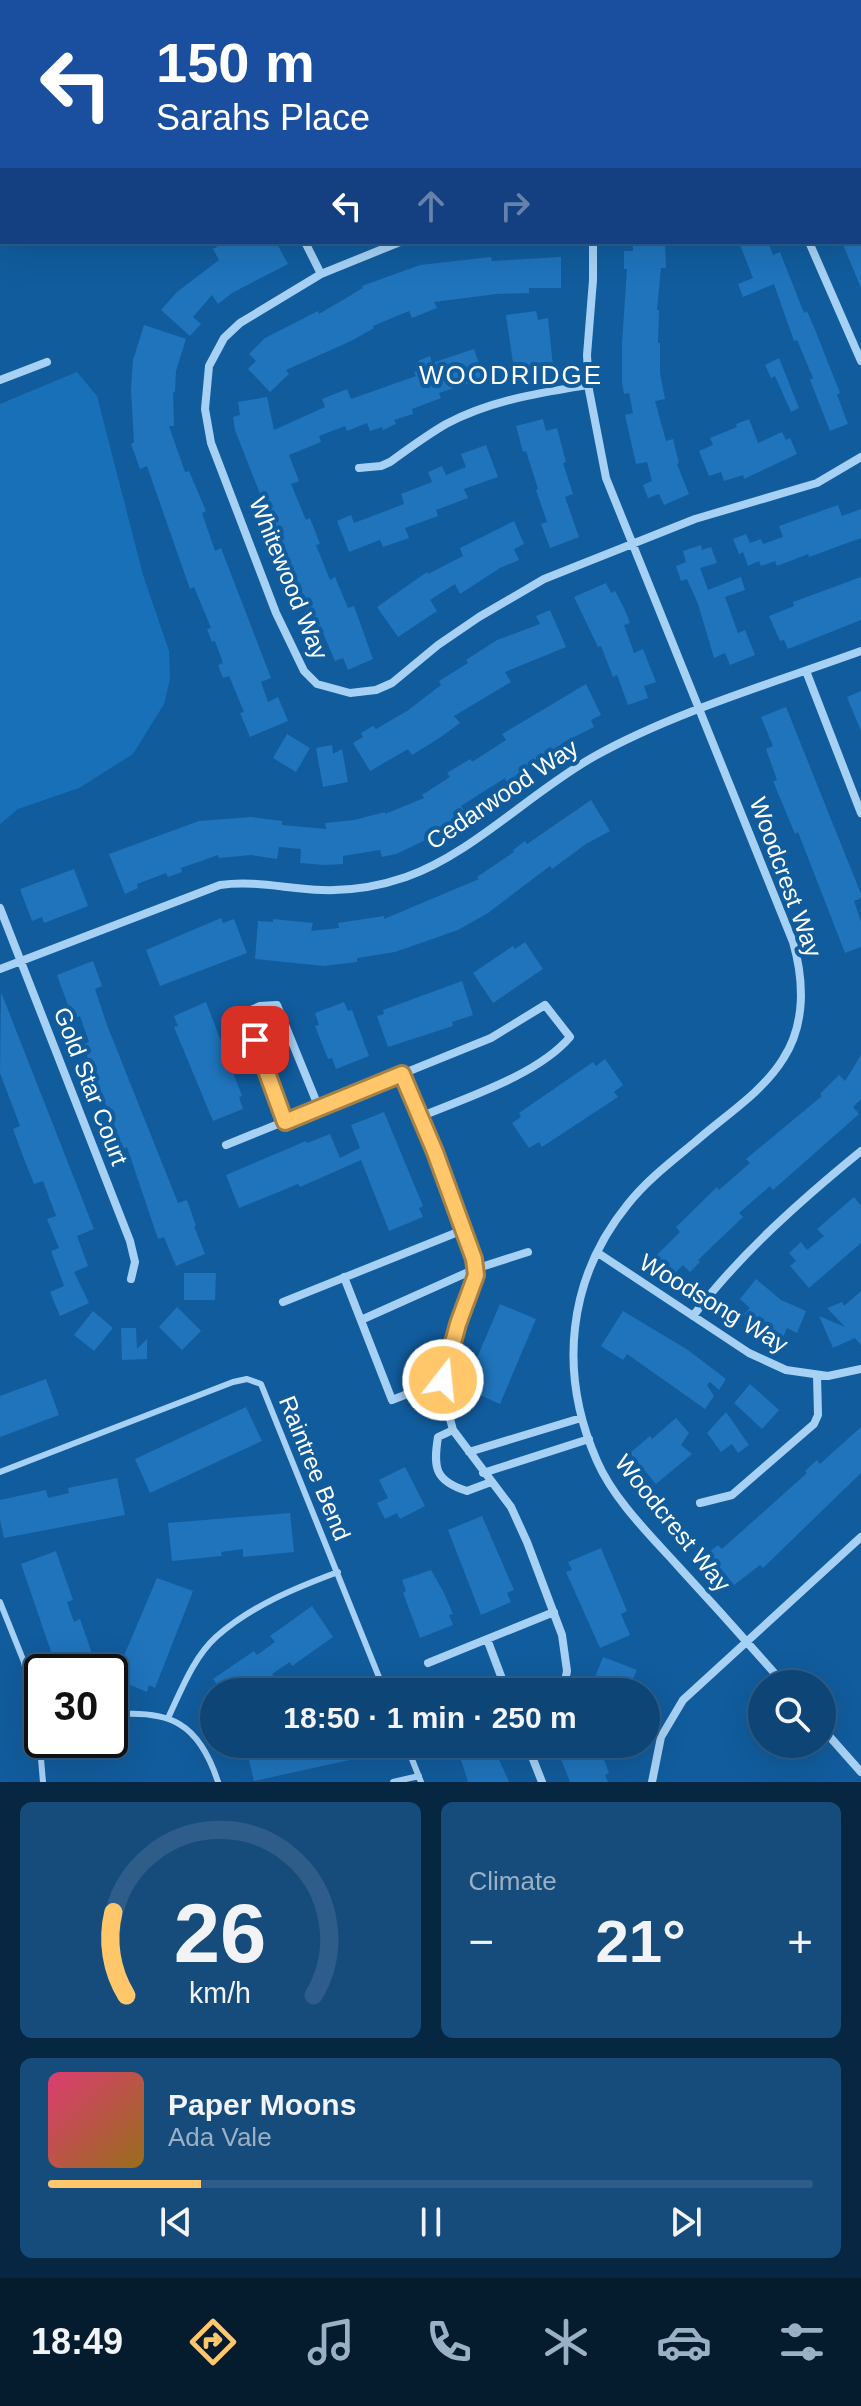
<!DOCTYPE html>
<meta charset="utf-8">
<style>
:root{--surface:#0d4576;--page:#164c7b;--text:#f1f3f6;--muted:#9ab1c5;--line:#2d5d88;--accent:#ffc66a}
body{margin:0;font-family:Helvetica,sans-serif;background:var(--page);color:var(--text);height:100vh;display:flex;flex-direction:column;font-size:30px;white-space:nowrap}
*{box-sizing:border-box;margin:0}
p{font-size:26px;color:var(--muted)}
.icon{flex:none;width:44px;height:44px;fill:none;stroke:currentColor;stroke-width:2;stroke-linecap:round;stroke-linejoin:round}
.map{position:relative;height:1782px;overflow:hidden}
.drawer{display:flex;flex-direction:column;gap:20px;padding:20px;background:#072641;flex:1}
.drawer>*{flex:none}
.top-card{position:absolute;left:0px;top:0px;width:862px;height:244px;box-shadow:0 8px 32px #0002,0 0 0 2px var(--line);background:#1a4fa0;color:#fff;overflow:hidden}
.tools{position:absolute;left:748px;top:1670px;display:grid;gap:16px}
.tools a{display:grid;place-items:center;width:88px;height:88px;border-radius:50%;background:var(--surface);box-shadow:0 8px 32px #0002,0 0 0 2px var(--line);font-size:40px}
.speed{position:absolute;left:24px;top:1654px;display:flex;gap:16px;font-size:40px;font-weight:700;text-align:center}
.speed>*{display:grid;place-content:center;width:104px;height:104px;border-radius:50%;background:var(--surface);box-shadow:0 8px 32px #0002,0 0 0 2px var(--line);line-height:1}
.speed .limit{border:4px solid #111;border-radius:12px;background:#fff;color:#111}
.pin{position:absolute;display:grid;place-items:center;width:68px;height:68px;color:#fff;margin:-34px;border-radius:16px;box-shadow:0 4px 12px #0006}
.me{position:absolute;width:88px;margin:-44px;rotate:16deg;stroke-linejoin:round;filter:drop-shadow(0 0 6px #0008)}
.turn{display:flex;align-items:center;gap:28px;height:168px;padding:0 24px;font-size:36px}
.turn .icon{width:104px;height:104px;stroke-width:2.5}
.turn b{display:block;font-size:56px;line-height:68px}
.lanes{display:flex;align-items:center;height:76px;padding:0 24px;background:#0003;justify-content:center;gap:40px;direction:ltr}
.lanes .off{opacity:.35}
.big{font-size:60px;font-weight:800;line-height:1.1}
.drawer .tile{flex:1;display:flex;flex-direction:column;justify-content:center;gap:12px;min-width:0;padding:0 28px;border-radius:12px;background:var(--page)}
.drawer .dial{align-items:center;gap:0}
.dial svg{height:208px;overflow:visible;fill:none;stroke:var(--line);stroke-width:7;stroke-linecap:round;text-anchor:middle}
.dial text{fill:var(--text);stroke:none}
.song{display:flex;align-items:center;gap:24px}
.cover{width:96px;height:96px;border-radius:12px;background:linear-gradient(135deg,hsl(340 70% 55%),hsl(40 70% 35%))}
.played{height:8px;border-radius:4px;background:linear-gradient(90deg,var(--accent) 20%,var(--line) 20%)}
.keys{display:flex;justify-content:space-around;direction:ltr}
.heat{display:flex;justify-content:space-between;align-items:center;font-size:44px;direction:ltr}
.drawer .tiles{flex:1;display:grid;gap:20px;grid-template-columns:1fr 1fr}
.tile:last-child{grid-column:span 2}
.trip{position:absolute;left:200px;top:1678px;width:460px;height:80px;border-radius:40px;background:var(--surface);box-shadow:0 8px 32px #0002,0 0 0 2px var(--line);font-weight:800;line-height:80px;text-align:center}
.tab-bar{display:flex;height:128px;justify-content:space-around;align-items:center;background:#051c2f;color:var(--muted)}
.tab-bar .icon{width:56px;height:56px}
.tab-bar .current{color:var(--accent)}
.tab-bar b{font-size:36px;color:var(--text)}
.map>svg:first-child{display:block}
.green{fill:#1870b8}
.building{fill:#1f74bc}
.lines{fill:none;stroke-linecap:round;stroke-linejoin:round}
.lane{stroke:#a6d1f5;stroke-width:6}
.street{stroke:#a6d1f5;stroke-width:8}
.route-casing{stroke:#a68145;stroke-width:20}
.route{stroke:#ffc66a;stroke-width:14}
.labels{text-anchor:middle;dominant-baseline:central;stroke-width:8;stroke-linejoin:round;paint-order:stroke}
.street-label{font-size:24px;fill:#fff;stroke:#115c9d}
.neighbourhood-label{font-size:26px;letter-spacing:2px;fill:#fff;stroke:#115c9d}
</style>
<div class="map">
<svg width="861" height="1782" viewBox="0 0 861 1782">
<rect width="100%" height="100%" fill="#115c9d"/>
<path class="green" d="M0,0H149L2,2L0,112Z
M77,372L97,396L143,575L169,651L170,679L164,704L133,754L79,788L18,809L0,824V404Z"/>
<path class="building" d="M226,242H276L288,264L232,293L218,304L212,295L193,317L201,324L190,336L161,310L177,292L219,260L213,249Z
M665,242L666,268H661L657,310H659L658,343H660V373L665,399L655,401L666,441L673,439L679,463L677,464L689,494L664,505L659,494L648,498L643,485L652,481L647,462L636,464L625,415L633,413L629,393L624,394L622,383V343L627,269H624V251H633V243Z
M739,242H768L773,255L780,252L804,313L807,311L816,332L840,393L837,395L848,424L830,431L810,380L813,378L797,340L794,341L774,284L743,297L738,284L753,278Z
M842,242H861V288Z
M491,257L492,261L561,257V288H529V293L496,294L434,302L437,308L412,318L409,311L373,326L374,328L351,341L286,370L289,374L270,392L248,369L256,361L249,354L265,338L318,311L319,314L363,288L362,286L420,265Z
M536,311L538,320L548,318L553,366L514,370L506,315Z
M144,325L186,339L176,371L175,392H173L174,426H169L185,472L189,471L206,511L202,513L215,551L221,548L271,678L261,682L268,702L278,697L288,721L250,737L240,713L244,712L229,676L223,678L218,665L223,663L215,641L212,642L207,629L211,628L194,587L190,589L147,466L140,469L131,444L134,442L131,390L133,360Z
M474,349L484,378L439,393L441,398L412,409L413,414L394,420L396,424L383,430L382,427L370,431L367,423L347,431L345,426L319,436L321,442L289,455L299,481L291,484L306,520L310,518L320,544L316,545L330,580L335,577L348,608L354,606L373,659L348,670L343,658L335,661L323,633L315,635L301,591L283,544L280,545L235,430L233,417L240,415L238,402L267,397L274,430L325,407L322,399L347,389L351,399L416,376L414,372L421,370L418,361L430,356L432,363Z
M779,358L799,408L791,412L775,376L771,378L765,365Z
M543,419L546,431L557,428L566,462L563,463L573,494L565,497L579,537L550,548L541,524L547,522L536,490L538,489L526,451L523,452L516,426Z
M749,419L758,443L782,432L786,440L790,438L797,454L744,479L743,475L724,481L721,472L709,476L699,451L713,445L710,438L737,427L736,424Z
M486,445L498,477L464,489L468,498L436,510L438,516L405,528L409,538L383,547L380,540L349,552L337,521L351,515L354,523L404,504L401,494L432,482L428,472L442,466L446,475L466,467L461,454Z
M838,505L842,516L861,509V538L809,557L808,554L777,566L775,561L761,566L759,561L748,566L743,552L739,554L733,539L746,534L750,543L761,539L763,544L783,537L779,526Z
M514,521L524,544L514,549L519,560L500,568L460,594L455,584L430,600L437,611L398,637L377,607L427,572L428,574L463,556L460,548Z
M701,545L702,550L711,547L717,563L700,568L708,590L741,577L745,590L725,597L738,633L745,630L755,655L730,665L725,653L714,658L698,604L687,579L681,581L676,566L686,562L683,551Z
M861,577V620L788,649L784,640L780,641L769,616L794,606L793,602Z
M606,583L611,593L615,591L624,608L630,623L624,625L634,653L643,649L656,682L644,686L648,698L628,705L617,675L613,677L601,646L598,647L574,597Z
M550,610L566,647L505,672L511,682L454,716L460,723L441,737L412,755L408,749L370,771L353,743L363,737L361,733L373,726L376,729L407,711L441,685L439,681L468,663L466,660L497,640L540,624L536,616Z
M586,684L601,715L591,720L594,727L566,741L507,782L505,778L461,806L465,812L432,835V837L396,854L382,857L380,850L343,856V864L324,865L300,863L301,849L279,847L277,859L251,855L219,858L218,855L181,868L182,872L168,877L166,873L137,884L138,888L125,894L109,854L199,821L251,817L282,821V825L326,829L325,823L354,820L385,812V814L424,798L422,795L450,777L447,773L470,759L472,762L506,740L502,734Z
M861,691V731L847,697Z
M786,707L861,894V898L854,901L861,922V947L845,953L798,832L795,834L773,781L777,780L766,749L773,746L761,717Z
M287,734L310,748L296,772L273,758Z
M332,745L333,754L342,749L348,782L323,787L316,748Z
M591,800L610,831L586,844L552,869L550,866L488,913L458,930L395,952L357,958V962L324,966L255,959L258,921L273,922V919L313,923L311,931L339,928L338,923L384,916V919L479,879L477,877L514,852L513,850L525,841L527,844Z
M74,869L88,906L44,923L42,917L32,921L20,889Z
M221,918L223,923L234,919L247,953L160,986L146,950Z
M525,942L543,969L493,1003L473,973L513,946L515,949Z
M93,961L102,986L95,989L107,1025L178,1203L187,1200L196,1226H194L205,1254L176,1266L164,1237L158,1239L127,1147L123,1149L83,1045L89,1042L80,1016L73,1019L57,975Z
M462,981L473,1015L452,1022L453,1026L388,1047L377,1016L384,1014L383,1010Z
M1,992L94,1229L77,1236L88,1266L74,1272L89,1303L60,1316L50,1292L64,1286L51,1251L59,1248L47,1219L56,1216L43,1181L34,1184L24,1159L13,1129L20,1126L0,1073Z
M206,1002L242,1096L239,1097L243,1109L213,1121L174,1027L178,1026L174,1016Z
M344,1002L348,1011L352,1010L369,1056L336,1069L332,1058L328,1059L315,1026L319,1025L315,1013Z
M861,1055V1099L853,1107L859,1114L773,1190L770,1186L739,1213L743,1217L698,1260L700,1262L690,1272L683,1265L673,1275L655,1257L680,1232L676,1227L717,1187L719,1190L750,1163L746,1159L822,1096L820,1094L839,1075L845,1081Z
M605,1059L623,1085L614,1092L618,1097L542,1147L539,1142L529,1148L512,1123L521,1117L519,1113L593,1062L596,1066Z
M384,1112L423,1206L419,1208L423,1217L389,1231L361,1160L300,1187L298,1184L239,1208L226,1175L306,1141L307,1143L330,1134L340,1158L360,1148L351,1125Z
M854,1197L861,1206V1243L809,1288L790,1266L796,1261L789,1253L801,1242L807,1250L824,1236L817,1229Z
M184,1273H216L215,1300H184Z
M756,1279L781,1300L806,1311L797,1333L787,1328L781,1342L767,1337L768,1334L744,1314L750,1308L740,1299Z
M861,1291V1345L855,1338L833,1348L819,1316L845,1327L827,1308L842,1302L844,1306Z
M500,1304L536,1319L500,1404L464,1388Z
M177,1307L201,1331L182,1350L159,1327Z
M93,1311L113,1328L94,1351L74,1335Z
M623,1311L688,1350L726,1379L719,1390L710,1382L707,1385L714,1396L705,1409L627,1354L623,1360L601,1346Z
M121,1328H136L137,1349L147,1339V1359L122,1360Z
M46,1379L59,1415L0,1437V1396Z
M750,1384L779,1410L762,1429L734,1403Z
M246,1407L262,1441L150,1493L135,1459Z
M726,1412L749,1445L738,1453L732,1444L721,1452L707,1433Z
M676,1418L689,1433L681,1445L692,1454L656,1484L630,1453L650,1436L652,1439Z
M861,1427V1473L763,1568L760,1565L734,1585L708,1553L718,1545L722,1549L807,1473L805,1471L817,1460L820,1464Z
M405,1467L425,1506L400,1519L397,1513L385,1519L377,1503L388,1498L379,1480Z
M117,1478L125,1515L4,1538L0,1520V1500L46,1490L48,1498L69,1493L68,1488Z
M290,1513L294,1552L243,1557V1549L221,1552L222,1556L172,1561L168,1523Z
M482,1516L514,1590L507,1593L511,1602L481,1615L448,1530Z
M601,1548L627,1611L621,1614L630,1635L600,1648L566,1572L572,1570L568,1562Z
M56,1551L73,1600L67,1602L74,1622L80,1619L97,1668L86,1672H58L21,1564Z
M431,1570L444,1593L453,1614L449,1615L453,1625L420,1638L403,1593L406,1591L402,1580Z
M157,1578L193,1591L155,1688L149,1685L147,1692L121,1681L124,1674L117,1672Z
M312,1606L333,1637L292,1666L290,1662L272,1674L277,1681L262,1692H222L213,1679L254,1651L257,1655L275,1642L270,1636Z
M603,1657L637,1670L632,1681L637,1683L633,1692H589Z
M467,1679L472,1692H437V1691Z
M245,1744H375L377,1754L254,1781Z
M456,1744H492L509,1782H468Z
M560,1744H598L609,1773L605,1775L608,1782H570L559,1754L563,1752Z"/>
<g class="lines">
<path class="lane" d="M0,1472L233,1382L247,1379L261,1384L385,1692
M0,1602L24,1662L38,1724L43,1782
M110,1715C170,1709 199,1723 218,1782
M168,1718C181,1691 193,1658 216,1637C251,1606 295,1588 338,1572
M406,1744L421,1782
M393,1782L419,1776"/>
<path class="street" d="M530,0L531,2
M721,0V2
M305,242L321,274
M400,242L321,274L240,323L224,338L209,366L205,409L211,443L276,613L304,671L317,684L350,693L376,690L392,683L438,645L479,617L544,579L695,519L817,483L861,457
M593,242V280L587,355L589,390L606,478L793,942C804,980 806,1024 783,1059C762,1093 724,1116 695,1142C672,1161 647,1180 628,1204C567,1279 558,1373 597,1461C614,1500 650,1535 678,1566C714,1605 749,1644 784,1684
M809,242L861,361
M0,380L47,362
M359,468L381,466L390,462C408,449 427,435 446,424C491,400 539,393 588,385
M806,671L861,813
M0,908L130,1241L135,1262L131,1279
M0,969L220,885C255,880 287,889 322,890C350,891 380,886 406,877C472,854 532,791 595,756C674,712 776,682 861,651
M402,1074L435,1152L474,1259L476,1275L458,1324L441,1385L453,1430L511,1507L527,1542L562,1635L567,1671L563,1692
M285,1122L244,1013L260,1006L277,1005L319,1108
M226,1145L491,1038L545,1005L570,1037C538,1075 465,1098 420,1117
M598,1253L749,1353L786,1370L828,1376L861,1369
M344,1277L392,1400L443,1380
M283,1302L463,1230
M693,1316C740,1254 801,1200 861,1151
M361,1320L475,1269L528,1252
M453,1430L438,1437C433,1468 435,1481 467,1491L491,1482
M469,1452L581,1418
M483,1473L589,1439
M700,1503L732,1495L814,1424L818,1415L817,1375
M487,1639L507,1692
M428,1663L554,1612
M822,1728L861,1772
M527,1744L542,1782
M652,1782L661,1737L683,1700L861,1537"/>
</g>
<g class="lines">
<defs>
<path id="route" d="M255,1040L285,1122L402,1074L435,1152L474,1259L476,1275L458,1324L443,1380"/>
</defs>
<use href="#route" class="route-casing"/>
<use href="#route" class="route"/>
</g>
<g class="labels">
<g class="street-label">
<text transform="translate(289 578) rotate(68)">Whitewood Way</text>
<text transform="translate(502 794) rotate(-34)">Cedarwood Way</text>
<text transform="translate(786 877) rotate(70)">Woodcrest Way</text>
<text transform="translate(91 1086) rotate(69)">Gold Star Court</text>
<text transform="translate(714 1303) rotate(31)">Woodsong Way</text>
<text transform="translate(315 1468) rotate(68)">Raintree Bend</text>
<text transform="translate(673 1523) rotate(51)">Woodcrest Way</text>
</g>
<g class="neighbourhood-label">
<text x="511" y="375">WOODRIDGE</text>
</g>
</g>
</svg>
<div class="tools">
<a><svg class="icon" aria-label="search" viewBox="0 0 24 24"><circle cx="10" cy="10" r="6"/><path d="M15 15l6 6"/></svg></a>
</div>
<div class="speed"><div class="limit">30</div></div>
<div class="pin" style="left:255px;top:1040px;background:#d93025"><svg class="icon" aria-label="arrive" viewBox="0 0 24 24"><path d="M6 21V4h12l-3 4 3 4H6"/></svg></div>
<svg class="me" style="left:443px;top:1380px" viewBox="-20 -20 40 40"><circle r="17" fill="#ffc66a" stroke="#fff" stroke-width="3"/><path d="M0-11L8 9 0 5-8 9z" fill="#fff"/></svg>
<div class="trip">18:50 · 1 min · 250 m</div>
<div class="top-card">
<div class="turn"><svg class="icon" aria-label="left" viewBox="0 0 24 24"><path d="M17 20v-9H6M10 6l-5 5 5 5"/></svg><div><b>150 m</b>Sarahs Place</div></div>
<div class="lanes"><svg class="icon" aria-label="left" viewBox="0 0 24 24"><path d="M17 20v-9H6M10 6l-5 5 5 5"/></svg><svg class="icon off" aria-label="ahead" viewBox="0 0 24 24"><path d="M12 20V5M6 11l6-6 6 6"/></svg><svg class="icon off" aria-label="right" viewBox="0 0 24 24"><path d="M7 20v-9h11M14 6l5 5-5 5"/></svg></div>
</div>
</div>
<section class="drawer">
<div class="tiles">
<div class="tile dial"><svg viewBox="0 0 100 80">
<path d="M14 69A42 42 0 1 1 86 69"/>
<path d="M14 69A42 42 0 0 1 9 37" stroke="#ffc66a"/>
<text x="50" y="56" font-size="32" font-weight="700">26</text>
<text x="50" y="72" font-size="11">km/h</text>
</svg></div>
<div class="tile"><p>Climate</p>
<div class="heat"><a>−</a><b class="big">21°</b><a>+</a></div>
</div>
<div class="tile">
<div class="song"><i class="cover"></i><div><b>Paper Moons</b><p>Ada Vale</p></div></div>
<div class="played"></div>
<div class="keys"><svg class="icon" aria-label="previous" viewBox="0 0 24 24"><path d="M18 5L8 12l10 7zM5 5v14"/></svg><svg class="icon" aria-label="pause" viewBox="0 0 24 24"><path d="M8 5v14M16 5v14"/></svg><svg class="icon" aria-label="next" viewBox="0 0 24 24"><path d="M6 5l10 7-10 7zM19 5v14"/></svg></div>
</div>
</div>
</section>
<nav class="tab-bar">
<b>18:49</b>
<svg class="icon current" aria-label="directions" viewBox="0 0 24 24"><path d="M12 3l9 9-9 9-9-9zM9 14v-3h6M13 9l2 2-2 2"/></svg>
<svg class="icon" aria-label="music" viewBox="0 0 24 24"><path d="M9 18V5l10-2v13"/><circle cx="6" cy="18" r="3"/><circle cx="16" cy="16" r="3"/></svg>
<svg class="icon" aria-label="phone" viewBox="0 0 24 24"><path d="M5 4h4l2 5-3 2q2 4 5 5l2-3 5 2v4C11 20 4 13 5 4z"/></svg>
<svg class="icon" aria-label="climate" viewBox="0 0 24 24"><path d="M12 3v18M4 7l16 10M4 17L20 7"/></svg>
<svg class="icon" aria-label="car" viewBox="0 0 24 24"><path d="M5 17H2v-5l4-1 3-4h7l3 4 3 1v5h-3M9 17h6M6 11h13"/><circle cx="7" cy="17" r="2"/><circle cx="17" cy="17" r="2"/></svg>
<svg class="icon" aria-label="filters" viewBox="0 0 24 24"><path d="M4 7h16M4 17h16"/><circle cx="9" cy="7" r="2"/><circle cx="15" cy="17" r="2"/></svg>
</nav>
